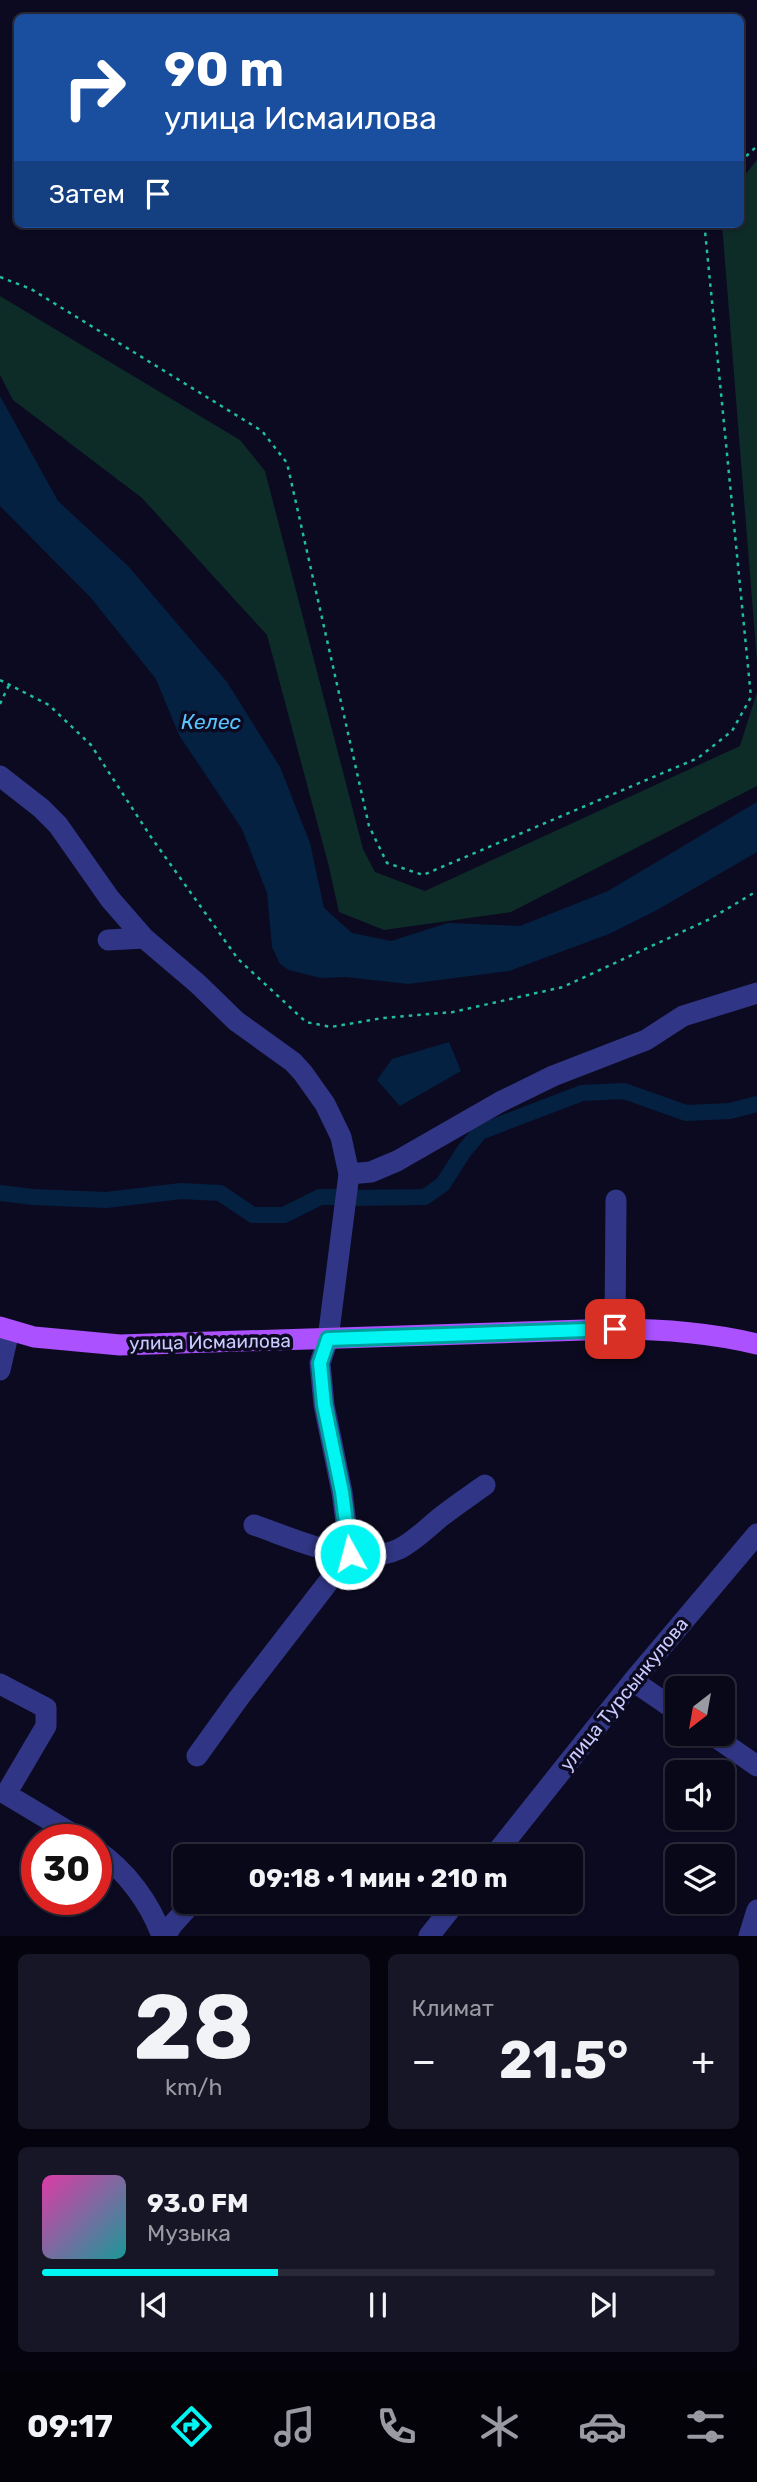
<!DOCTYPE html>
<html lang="ru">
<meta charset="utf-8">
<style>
:root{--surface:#090819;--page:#171626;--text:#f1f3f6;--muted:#999aa2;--line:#292938;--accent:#00f5f3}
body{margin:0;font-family:Rubik,sans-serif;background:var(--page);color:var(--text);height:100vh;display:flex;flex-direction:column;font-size:26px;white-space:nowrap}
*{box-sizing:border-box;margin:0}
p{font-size:23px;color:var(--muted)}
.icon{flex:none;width:38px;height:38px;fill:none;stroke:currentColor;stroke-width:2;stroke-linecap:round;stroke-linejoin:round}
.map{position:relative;height:1936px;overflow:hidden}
.details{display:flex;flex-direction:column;gap:18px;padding:18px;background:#05040e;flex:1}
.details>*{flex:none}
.hud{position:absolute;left:14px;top:14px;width:730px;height:214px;border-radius:10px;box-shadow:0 2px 5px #0004,0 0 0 2px var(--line);background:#1a4fa0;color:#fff;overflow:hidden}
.needle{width:46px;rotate:211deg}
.controls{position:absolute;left:665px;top:1676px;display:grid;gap:14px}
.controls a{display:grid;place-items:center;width:70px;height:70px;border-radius:10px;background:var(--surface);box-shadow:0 2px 5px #0004,0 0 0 2px var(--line);font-size:35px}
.speed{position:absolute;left:21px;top:1824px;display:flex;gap:14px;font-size:35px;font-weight:700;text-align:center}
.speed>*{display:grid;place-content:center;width:91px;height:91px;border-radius:50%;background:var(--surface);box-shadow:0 2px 5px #0004,0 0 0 2px var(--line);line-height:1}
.speed .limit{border:10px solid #d22;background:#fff;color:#111}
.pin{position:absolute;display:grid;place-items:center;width:60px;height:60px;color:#fff;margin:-30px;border-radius:14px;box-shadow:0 4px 10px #0006}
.me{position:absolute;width:77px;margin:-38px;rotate:353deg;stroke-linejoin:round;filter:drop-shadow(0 0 5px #0008)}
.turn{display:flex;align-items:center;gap:24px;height:147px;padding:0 35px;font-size:32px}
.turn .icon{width:91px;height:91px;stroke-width:2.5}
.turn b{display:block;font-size:49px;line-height:60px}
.then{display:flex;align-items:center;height:66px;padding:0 35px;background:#0003;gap:14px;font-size:26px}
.big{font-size:52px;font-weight:700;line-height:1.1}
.details .card{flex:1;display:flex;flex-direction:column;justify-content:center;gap:10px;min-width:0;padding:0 24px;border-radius:10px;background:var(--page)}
.details .dial{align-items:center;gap:0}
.dial b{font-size:91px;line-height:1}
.song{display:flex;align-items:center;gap:21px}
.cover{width:84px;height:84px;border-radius:10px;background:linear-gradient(135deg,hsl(320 70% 55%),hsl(180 70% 35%))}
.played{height:7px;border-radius:4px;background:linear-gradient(90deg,var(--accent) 35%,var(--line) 35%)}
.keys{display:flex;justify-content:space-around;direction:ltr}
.heat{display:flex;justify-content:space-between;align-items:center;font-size:38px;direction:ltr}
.details .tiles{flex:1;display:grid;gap:18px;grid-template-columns:1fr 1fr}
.card:last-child{grid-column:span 2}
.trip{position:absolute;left:173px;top:1844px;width:410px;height:70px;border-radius:10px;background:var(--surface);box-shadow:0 2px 5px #0004,0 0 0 2px var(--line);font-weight:700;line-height:70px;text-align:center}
.dock{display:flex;height:112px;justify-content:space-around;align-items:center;background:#04030a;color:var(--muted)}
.dock .icon{width:49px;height:49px}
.dock .active{color:var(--accent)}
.dock b{font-size:32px;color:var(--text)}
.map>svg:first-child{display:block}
.green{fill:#0d2b27}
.water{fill:#042141}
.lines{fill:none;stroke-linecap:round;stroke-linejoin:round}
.canal{stroke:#042141;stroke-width:16}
.path{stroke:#20bda2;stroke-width:2.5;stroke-dasharray:3.5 5;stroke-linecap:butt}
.minor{stroke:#303685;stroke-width:21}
.major{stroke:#ab51ff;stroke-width:21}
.route-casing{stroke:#009f9e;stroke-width:18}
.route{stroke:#00f5f3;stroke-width:12}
.labels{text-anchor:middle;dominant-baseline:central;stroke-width:7;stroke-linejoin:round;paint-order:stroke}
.street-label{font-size:19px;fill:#cbcaff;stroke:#0c0a21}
.water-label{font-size:21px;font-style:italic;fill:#58c4ff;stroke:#0c0a21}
</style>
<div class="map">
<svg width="757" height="1936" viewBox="0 0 757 1936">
<rect width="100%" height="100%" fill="#0c0a21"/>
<path class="green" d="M757,160V662L722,224H740V181Z
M0,296L240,440L265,471L363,849L375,872L425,891L740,746L757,692V786L511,912L384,930L339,912L328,863L267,635L142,498L13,400L0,375Z"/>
<path class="water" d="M0,396L58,501L128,566L227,682L280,767L310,843L324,908L352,933L391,941L448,923L520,926L608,891L757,802V852L657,910L609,934L509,971L408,984L346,977L321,978L289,970L280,964L272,947L267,893L242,829L179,735L156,679L91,598L0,506Z
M449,1042L461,1071L400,1106L377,1080L392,1059Z"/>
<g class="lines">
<path class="canal" d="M0,1193L33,1197L106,1200L181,1191L220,1193L253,1215H284L320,1197H338
M349,1198L425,1197L443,1184L464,1151L480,1132L582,1093L624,1091L686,1113L730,1111L757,1104"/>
<path class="path" d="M740,162L757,146
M0,277L31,289L262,431L287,463L369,826L387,863L423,875L698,758L732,731L751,697L705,231L706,224
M0,680L49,705L91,745L151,837L238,959L306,1022L331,1027L383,1018L453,1012L563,987L710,919L757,891
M0,704L9,685"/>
<path class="minor" d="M0,776L41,808L58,825L110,899L144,938L198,984L236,1021L293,1062L303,1073L325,1104L341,1137L349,1174L328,1339L320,1363L324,1405L342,1492L350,1554L238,1699L197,1756
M108,940L144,938
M349,1174L371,1172L397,1161L500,1102L553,1076L646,1040L683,1016L757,993
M615,1329L616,1200
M0,1370L9,1331
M254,1525C295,1539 356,1569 399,1549C415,1541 428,1527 442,1516C456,1505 471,1495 485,1485
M633,1681L677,1711
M0,1684L46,1708V1726L6,1794L81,1839
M711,1734L757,1766
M96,1850C126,1870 150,1903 162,1936
M349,1856V1857
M493,1857L633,1681L757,1534
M165,1936L173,1924L193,1902
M429,1936L456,1902
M749,1936L757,1910"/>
<path class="major" d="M0,1327L34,1337L120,1345L615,1329C662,1329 711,1333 757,1344"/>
</g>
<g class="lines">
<defs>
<path id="route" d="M350,1554L342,1492L324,1405L320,1363L328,1339L615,1329"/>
</defs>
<use href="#route" class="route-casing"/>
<use href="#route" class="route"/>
</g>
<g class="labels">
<g class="street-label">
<text transform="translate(210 1342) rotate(-1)">улица Исмаилова</text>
<text transform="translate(624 1694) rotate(-51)">улица Турсынкулова</text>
</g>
<g class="water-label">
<text x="211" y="721">Келес</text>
</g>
</g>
</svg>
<div class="controls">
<a><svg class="needle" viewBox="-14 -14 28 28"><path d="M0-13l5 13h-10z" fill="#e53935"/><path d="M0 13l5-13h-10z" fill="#999aa2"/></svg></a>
<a><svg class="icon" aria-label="sound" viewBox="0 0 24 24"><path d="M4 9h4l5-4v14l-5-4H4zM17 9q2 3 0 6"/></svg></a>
<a><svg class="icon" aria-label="layers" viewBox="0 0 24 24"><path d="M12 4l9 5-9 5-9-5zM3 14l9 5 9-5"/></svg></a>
</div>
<div class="speed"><div class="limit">30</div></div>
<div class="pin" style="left:615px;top:1329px;background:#d93025"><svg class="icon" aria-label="arrive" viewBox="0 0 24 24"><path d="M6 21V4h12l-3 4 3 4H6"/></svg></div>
<svg class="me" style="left:350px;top:1554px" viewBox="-20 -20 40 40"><circle r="17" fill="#00f5f3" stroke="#fff" stroke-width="3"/><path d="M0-11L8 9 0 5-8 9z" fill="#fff"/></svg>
<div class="trip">09:18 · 1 мин · 210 m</div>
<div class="hud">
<div class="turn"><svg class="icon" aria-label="right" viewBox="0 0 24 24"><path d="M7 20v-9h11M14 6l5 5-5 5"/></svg><div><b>90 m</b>улица Исмаилова</div></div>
<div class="then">Затем<svg class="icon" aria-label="arrive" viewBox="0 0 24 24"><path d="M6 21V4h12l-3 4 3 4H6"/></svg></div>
</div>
</div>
<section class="details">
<div class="tiles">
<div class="card dial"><b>28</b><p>km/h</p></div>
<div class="card"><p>Климат</p>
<div class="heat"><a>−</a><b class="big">21.5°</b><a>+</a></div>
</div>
<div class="card">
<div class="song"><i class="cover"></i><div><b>93.0 FM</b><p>Музыка</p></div></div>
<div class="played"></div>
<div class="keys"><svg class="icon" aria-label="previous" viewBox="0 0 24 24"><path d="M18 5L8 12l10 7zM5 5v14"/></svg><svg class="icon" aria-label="pause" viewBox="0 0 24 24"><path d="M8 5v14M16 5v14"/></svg><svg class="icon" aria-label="next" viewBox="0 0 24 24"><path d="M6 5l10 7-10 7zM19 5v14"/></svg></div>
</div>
</div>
</section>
<nav class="dock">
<b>09:17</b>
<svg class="icon active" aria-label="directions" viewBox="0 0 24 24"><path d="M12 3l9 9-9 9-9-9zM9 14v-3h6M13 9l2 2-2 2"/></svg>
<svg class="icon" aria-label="music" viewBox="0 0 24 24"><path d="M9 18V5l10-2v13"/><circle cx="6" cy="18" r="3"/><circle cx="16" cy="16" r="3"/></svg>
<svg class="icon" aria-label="phone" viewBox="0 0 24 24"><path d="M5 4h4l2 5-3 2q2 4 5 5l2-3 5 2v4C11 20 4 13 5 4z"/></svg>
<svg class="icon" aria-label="climate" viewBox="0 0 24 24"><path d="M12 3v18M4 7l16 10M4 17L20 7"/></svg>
<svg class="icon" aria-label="car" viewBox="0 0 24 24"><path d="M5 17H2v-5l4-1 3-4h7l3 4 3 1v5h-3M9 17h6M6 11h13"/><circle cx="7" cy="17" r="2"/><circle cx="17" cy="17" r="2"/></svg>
<svg class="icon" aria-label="filters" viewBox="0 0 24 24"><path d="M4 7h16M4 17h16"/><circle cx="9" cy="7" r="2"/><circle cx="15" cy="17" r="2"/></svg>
</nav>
